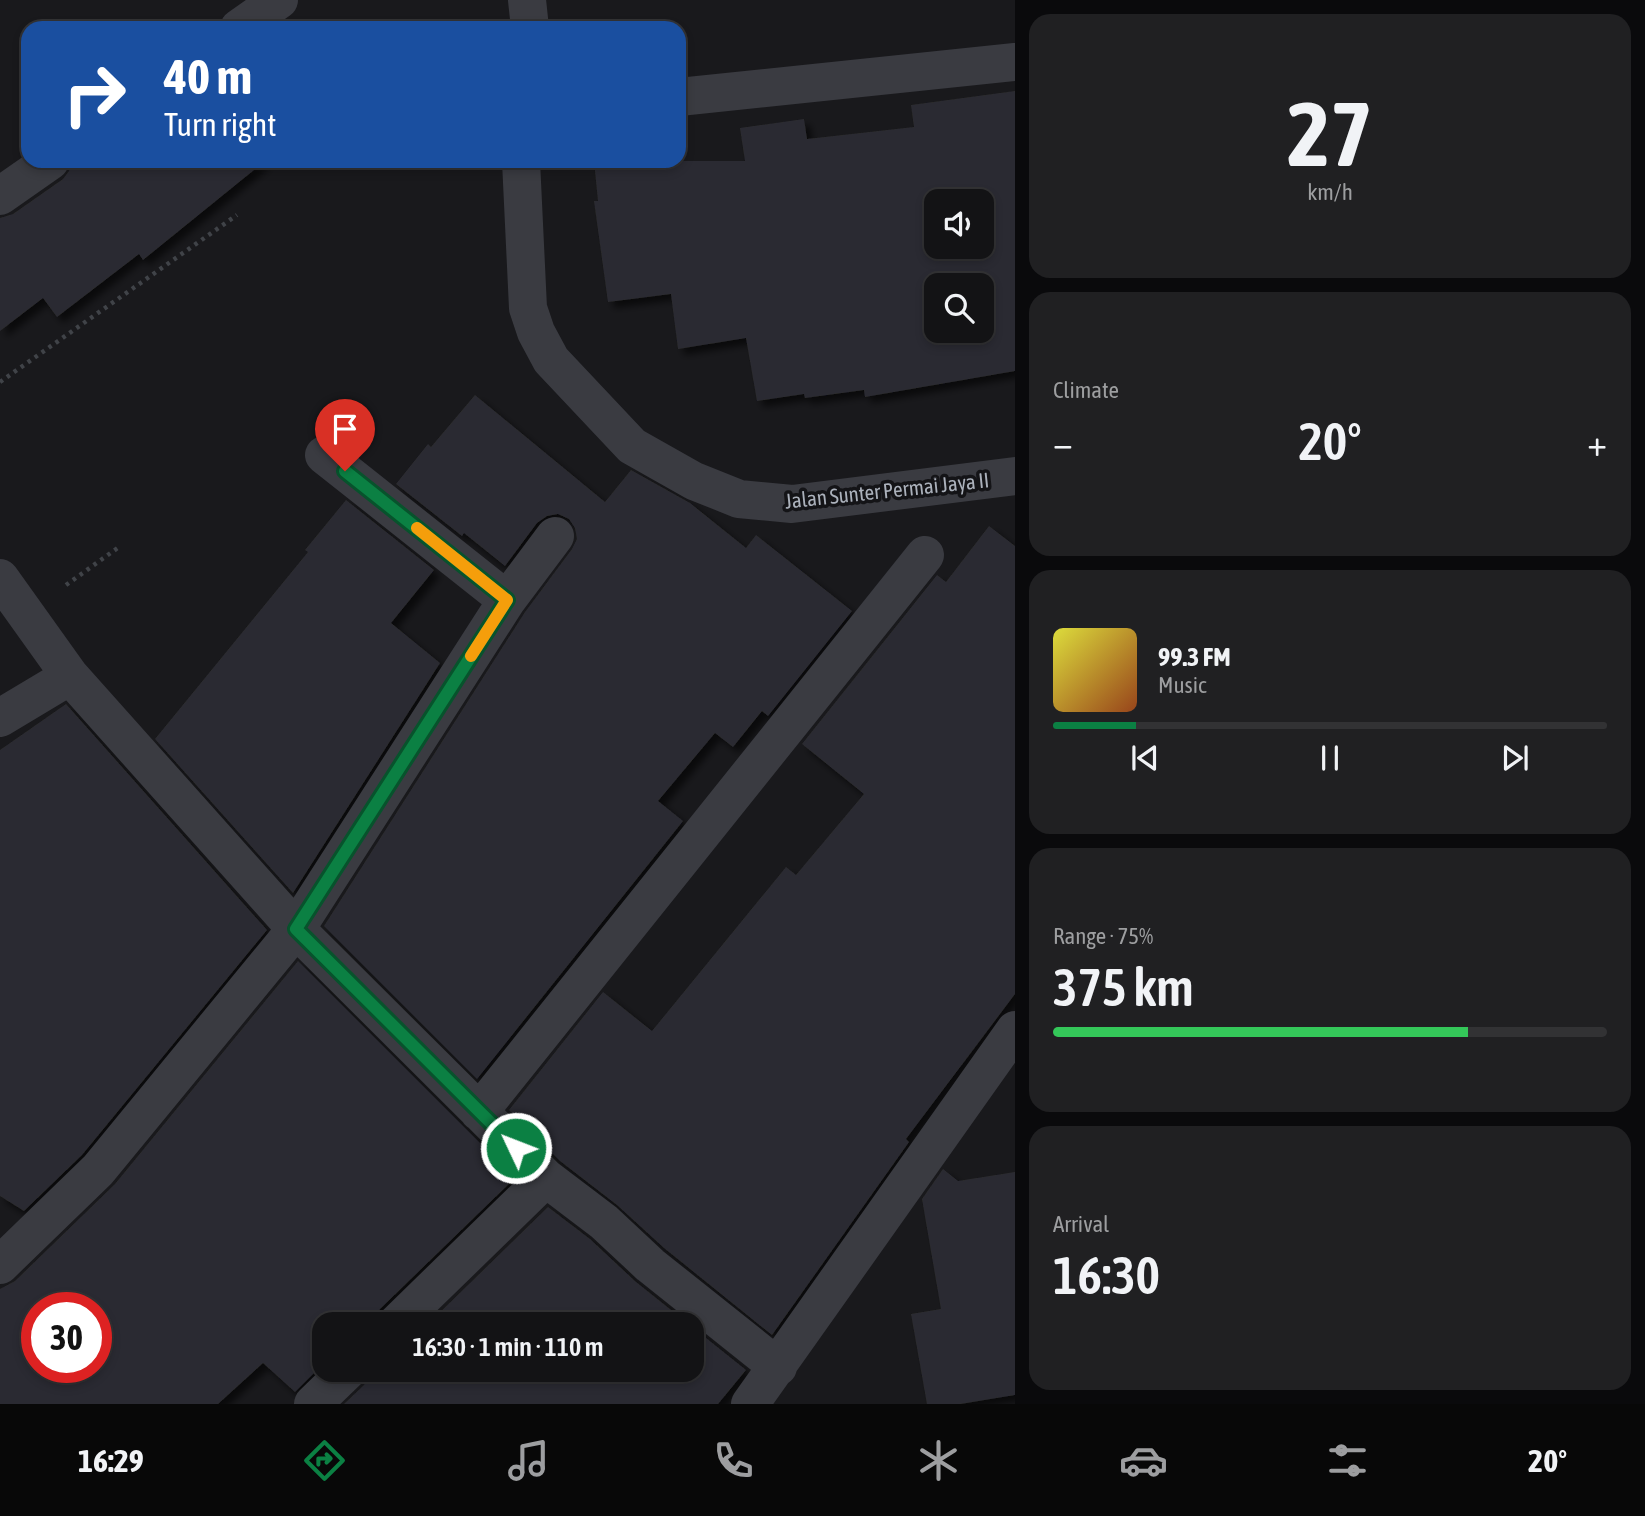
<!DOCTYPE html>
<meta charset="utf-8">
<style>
:root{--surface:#131315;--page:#202022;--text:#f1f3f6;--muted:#9d9ea0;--line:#323234;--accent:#0b8043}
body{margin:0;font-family:"Asap Condensed",sans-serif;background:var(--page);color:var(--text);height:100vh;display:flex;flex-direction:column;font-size:26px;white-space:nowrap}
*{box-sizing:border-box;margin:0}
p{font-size:23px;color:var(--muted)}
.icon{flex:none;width:38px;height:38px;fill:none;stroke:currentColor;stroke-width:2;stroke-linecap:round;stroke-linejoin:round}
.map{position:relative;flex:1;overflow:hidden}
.panel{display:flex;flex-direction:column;gap:14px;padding:14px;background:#0a0a0c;width:630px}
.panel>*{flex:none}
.banner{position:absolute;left:21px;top:21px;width:665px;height:147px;border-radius:21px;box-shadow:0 4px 10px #0003,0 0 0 2px var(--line);background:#1a4fa0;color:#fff;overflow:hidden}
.buttons{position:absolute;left:924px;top:189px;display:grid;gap:14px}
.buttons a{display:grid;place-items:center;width:70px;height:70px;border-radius:14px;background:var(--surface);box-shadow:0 4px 10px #0003,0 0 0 2px var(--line);font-size:35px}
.speed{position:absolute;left:21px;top:1292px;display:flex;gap:14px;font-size:35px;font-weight:700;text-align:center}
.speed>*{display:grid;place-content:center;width:91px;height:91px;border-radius:50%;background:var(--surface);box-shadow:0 4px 10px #0003,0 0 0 2px var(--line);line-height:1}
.speed .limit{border:10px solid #d22;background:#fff;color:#111}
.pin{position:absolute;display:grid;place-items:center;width:60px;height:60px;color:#fff;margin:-72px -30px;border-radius:50% 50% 50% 0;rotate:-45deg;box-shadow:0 0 7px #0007}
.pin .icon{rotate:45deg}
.me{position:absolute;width:77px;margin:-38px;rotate:313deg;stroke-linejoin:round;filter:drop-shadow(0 0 5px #0008)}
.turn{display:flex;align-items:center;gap:24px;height:147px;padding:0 28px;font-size:32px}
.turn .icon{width:91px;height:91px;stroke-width:2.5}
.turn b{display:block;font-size:49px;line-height:60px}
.big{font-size:52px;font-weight:600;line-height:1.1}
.panel .card{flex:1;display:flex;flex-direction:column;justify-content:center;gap:10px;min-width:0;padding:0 24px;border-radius:21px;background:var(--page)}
.panel .dial{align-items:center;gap:0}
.dial b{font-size:91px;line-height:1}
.song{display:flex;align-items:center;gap:21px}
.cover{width:84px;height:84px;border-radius:10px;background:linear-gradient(135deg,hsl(60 70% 55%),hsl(20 70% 35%))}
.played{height:7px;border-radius:4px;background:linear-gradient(90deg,var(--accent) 15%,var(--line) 15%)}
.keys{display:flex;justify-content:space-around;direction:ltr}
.heat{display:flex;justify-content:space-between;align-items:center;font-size:38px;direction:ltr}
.charge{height:10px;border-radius:5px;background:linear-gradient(90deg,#34c759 75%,var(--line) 0)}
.trip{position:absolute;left:312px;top:1312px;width:392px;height:70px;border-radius:21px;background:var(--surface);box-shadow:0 4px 10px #0003,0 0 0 2px var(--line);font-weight:600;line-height:70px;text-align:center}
.menu{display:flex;height:112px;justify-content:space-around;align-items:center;background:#080808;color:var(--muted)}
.menu .icon{width:49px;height:49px}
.menu .selected{color:var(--accent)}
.menu b{font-size:32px;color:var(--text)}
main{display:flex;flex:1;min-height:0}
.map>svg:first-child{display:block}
.building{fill:#2c2c30;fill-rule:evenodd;filter:url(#shadow)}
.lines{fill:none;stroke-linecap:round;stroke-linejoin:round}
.path{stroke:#404348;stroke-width:4.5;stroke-dasharray:3.5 5;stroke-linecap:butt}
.minor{stroke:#3a3b41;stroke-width:38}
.route-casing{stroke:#07532c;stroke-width:18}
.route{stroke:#0b8043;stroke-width:12}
.slow{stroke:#f59e0b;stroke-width:12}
.labels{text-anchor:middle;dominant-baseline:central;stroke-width:7;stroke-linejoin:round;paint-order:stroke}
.street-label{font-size:21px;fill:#abb1bb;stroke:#141417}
</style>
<main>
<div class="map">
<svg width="1015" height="1404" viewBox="0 0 1015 1404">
<defs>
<filter id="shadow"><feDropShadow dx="6" dy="6" stdDeviation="3.5" flood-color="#0009"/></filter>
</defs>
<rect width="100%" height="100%" fill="#19191c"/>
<path class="building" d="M1015,91V371L865,397L864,390L805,398L804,394L757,401L746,338L678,349L671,294L608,302L594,201H598L594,161H745L740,128L804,119L807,139L914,127L911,105ZM936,201H982V247H936ZM936,285H982V331H936Z
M72,161H265L143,260L139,254L57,317L43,298L0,331V218L13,214L63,179L69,171Z
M475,395L605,502L631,470L690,503L746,548L756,535L852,611L768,716L762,711L733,747L715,733L658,801L683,821L477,1079L324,926L525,612L572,549L577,539L575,528L569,519L558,514L547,516L537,523L505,566L464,533L462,536L396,484L428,444L431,447Z
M346,500L434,570L391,623L440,663L293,893L155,739L308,552L305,550Z
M989,526L1015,546V994L906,1139L909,1142L772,1335L664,1248L617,1205L560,1161L509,1110L603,992L652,1031L786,867L796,875L864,794L802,744L937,575L946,582Z
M66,704L267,930L82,1155L24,1211L0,1196V750Z
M298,961L515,1178L380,1309L374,1318V1325H324V1363L295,1392L263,1363L218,1404H0V1289L15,1281L115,1184ZM37,1307H96V1367H37Z
M943,1169L958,1181L1015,1172V1395L960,1404H927L911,1314L941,1309L922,1199Z
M548,1207L590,1239L636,1282L690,1325H427Z
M691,1326L746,1370L718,1404H344L364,1385L369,1377V1370H691Z"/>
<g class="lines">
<path class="path" d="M0,382L237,215
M66,585L119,547"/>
<path class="minor" d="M527,0L530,28
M239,28L279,0
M679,97L1015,62
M521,161L528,308L536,332L551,360L632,446L694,481L739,499L792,504L1015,476
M0,196L50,161
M324,455L507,600
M0,578L70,676L296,929L546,1178L395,1325
M0,718L70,676
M479,1112L925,555
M546,1178L604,1222L650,1265L778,1367
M0,1265L98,1170L296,929L507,600L555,536
M313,1404L348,1370
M750,1404L1015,1030"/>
</g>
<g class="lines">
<defs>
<path id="route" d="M345,471L507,600L296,929L516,1148"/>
</defs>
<use href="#route" class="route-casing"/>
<use href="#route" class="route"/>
<path class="slow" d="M417,528L507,600L471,656"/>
</g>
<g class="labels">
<g class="street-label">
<text transform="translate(887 490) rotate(-6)">Jalan Sunter Permai Jaya II</text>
</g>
</g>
</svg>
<div class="buttons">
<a><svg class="icon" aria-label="sound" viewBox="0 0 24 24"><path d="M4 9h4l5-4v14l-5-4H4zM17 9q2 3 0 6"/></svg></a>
<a><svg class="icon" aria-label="search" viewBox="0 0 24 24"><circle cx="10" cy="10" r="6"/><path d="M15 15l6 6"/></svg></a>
</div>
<div class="speed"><div class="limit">30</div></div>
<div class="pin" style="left:345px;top:471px;background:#d93025"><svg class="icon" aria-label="arrive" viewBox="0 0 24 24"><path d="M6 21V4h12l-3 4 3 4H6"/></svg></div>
<svg class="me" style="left:516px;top:1148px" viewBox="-20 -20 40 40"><circle r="17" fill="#0b8043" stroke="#fff" stroke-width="3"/><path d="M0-11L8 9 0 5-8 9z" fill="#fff"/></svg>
<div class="trip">16:30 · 1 min · 110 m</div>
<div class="banner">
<div class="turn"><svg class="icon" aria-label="right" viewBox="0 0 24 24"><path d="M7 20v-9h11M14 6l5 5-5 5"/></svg><div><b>40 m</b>Turn right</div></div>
</div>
</div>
<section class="panel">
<div class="card dial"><b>27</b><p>km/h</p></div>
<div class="card"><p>Climate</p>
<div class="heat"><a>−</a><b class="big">20°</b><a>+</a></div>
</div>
<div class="card">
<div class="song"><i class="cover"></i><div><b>99.3 FM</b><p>Music</p></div></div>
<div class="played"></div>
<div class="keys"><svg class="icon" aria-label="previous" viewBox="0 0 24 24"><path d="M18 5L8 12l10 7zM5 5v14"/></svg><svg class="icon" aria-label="pause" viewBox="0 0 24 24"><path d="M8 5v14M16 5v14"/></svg><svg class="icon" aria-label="next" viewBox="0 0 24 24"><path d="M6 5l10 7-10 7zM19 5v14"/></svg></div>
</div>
<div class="card"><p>Range · 75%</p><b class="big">375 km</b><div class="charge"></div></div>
<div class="card"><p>Arrival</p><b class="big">16:30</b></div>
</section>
</main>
<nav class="menu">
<b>16:29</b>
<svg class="icon selected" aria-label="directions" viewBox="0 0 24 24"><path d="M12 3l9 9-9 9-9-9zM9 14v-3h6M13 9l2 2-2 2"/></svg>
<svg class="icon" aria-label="music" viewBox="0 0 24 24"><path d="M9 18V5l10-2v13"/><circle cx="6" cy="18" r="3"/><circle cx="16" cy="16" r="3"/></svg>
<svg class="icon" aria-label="phone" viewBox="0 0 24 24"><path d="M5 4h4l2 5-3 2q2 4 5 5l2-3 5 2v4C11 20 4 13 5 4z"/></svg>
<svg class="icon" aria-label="climate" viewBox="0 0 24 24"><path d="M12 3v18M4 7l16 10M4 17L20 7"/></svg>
<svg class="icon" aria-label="car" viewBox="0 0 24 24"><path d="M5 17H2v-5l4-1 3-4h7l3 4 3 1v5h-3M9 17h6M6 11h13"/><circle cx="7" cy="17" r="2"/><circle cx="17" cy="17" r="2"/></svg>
<svg class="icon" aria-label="filters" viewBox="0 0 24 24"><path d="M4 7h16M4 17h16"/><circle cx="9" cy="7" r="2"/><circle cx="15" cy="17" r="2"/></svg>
<b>20°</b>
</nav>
